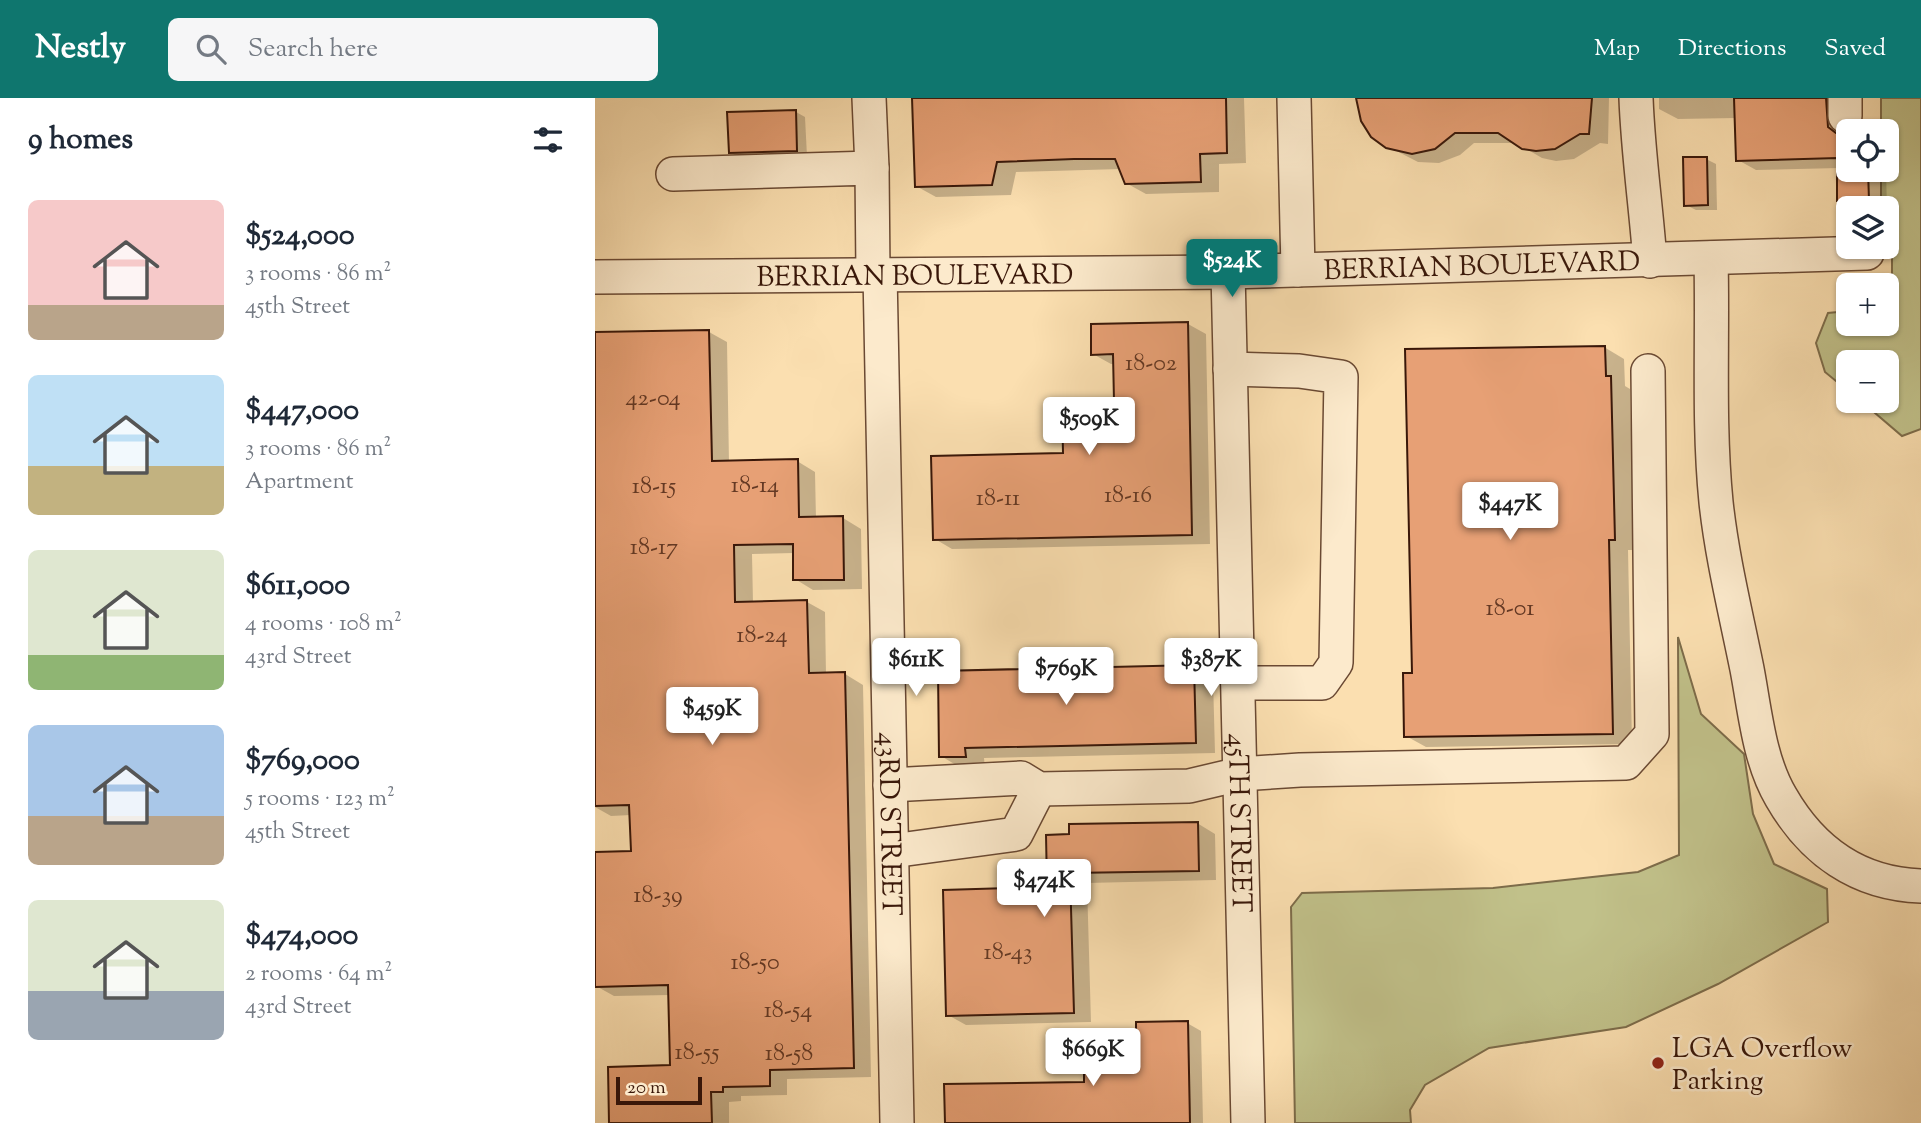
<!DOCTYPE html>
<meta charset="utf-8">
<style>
:root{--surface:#fff;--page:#f6f6f7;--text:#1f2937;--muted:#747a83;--accent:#0f766e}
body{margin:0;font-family:"Sorts Mill Goudy",serif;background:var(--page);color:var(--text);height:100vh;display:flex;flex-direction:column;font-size:26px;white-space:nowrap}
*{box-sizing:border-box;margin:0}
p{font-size:23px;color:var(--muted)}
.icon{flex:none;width:38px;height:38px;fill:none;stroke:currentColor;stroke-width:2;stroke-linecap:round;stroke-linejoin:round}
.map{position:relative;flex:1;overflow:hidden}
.details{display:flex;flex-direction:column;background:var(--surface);width:595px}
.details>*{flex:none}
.tools{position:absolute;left:1241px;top:21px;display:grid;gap:14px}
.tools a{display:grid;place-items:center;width:63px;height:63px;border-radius:10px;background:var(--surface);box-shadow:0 2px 5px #0004;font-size:35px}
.scale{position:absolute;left:21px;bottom:18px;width:86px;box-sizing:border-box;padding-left:7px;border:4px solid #391709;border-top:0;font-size:19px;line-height:24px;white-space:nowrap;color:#391709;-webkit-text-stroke:5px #fceacc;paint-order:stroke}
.price{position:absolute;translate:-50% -60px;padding:0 16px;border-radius:7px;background:#fff;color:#222;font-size:23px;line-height:46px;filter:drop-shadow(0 2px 4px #0008)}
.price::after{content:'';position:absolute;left:50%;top:42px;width:21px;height:16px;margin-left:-10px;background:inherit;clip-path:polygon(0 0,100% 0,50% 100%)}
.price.active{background:var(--accent);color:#fff}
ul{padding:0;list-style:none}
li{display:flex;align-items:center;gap:21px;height:175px;padding:0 28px}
li span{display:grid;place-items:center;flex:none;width:196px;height:140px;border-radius:10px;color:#555}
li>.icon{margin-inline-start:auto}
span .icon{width:84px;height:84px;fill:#fffc;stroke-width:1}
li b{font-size:30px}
h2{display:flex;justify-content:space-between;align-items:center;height:84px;padding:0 28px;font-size:30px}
header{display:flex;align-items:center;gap:42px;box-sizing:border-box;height:98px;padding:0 35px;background:var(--accent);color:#fff}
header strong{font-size:33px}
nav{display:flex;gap:38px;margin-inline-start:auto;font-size:24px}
.search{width:490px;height:63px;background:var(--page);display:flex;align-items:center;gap:18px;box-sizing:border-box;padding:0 24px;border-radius:10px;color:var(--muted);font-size:26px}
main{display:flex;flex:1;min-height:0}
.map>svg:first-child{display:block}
.green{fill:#c1c18a;stroke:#7d6c4a;stroke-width:2}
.shadow{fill:#0003}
.building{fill:#e7a075;stroke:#391709;stroke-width:2}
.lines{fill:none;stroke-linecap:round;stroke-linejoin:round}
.minor-casing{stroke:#6a4933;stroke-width:36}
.minor{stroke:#fceacc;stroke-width:33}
.poi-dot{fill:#8f2418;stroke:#fceacc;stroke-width:2.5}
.labels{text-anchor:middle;stroke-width:5;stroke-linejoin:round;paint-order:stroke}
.number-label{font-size:24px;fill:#643924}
.street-label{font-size:28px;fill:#391709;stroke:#fceacc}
.poi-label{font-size:28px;fill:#391709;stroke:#fceacc;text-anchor:start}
</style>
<header>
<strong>Nestly</strong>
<div class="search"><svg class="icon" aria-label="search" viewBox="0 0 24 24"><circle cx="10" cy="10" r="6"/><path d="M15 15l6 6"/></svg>Search here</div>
<nav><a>Map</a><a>Directions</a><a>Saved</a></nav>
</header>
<main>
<section class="details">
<h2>9 homes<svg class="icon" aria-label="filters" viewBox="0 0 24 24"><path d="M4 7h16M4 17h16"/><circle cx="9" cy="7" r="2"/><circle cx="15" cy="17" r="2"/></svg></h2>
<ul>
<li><span style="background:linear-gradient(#f6c9c9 75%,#b9a48a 0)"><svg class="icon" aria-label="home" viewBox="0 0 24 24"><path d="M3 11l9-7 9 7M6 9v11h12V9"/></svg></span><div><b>$524,000</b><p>3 rooms · 86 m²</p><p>45th Street</p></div></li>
<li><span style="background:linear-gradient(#bfe0f5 65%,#c2b280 0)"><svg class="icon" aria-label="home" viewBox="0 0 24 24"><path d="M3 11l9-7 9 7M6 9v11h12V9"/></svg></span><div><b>$447,000</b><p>3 rooms · 86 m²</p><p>Apartment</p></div></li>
<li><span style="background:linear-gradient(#dfe7d0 75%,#8fb573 0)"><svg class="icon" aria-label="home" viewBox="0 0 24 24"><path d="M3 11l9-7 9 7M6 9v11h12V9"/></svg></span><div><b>$611,000</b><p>4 rooms · 108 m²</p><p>43rd Street</p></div></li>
<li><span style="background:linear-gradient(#a9c7e8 65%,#b9a48a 0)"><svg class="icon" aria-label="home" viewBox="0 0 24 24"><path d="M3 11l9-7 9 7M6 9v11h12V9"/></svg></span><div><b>$769,000</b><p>5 rooms · 123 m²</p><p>45th Street</p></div></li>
<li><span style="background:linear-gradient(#dfe7d0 65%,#9aa5b1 0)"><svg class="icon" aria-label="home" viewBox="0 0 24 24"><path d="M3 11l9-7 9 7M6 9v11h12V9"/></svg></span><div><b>$474,000</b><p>2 rooms · 64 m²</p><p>43rd Street</p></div></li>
</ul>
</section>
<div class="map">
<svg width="1326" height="1025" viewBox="0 0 1326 1025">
<rect width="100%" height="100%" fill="#fbdfb0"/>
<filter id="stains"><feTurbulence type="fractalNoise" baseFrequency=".00286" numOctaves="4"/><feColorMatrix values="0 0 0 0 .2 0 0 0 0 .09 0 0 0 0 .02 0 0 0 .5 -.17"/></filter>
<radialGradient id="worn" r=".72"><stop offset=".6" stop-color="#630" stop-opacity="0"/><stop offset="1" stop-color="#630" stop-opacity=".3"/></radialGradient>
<g class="green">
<polygon points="1286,0 1326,0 1326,331 1307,338 1266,303 1292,303 1292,264 1253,264 1253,293 1230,274 1221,245 1233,215 1253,213 1253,226 1292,226 1292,211 1297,210 1297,103 1286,101 1286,72 1292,72 1292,33 1286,33"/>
<polygon points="1083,539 1106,616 1149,656 1158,716 1179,766 1232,791 1233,824 1123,886 1031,929 894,950 830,987 815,1012 816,1025 700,1025 696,809 707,795 898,790 1043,774 1084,757"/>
</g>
<g class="shadow">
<polygon points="319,0 649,0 651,65 624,66 624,94 551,96 531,85 526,71 421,74 416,97 341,99 321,88"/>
<polygon points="764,0 1014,0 1013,46 1005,45 979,61 961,63 947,60 921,45 879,45 865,57 844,65 823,64 786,45"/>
<polygon points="1064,0 1249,0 1249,30 1250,39 1253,38 1253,72 1291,72 1292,112 1259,110 1243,102 1244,70 1161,72 1143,62 1141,20 1083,21 1064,11"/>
<polygon points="201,14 210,19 212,58 145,60 135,54"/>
<polygon points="1111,61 1121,66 1122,112 1101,112 1091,107"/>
<polygon points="593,226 611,236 615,446 357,451 340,441 470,357 521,305 520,266 516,266 498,256"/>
<polygon points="114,234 132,244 134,365 202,363 220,374 221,421 248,420 266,431 267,491 218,492 200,481 199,455 157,456 158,505 212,504 230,514 231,577 250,576 268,587 276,979 192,981 192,997 146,998 146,1003 134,1004 134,1025 16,1025 76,969 75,897 19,898 1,888 0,756 37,755 36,717 16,718 0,709 0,236"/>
<polygon points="1009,249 1029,261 1030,288 1035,291 1039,452 1033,452 1037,646 831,649 811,638 818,577"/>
<polygon points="599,569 618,580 620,655 389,660 390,669 366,670 346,658"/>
<polygon points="602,725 620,736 621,782 492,785 496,924 371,927 353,917 453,790 453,739"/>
<polygon points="592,925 606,933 608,1025 352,1025 491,986 543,957"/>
</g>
<g class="building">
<polygon points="317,0 631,0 632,55 605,56 606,84 530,86 520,61 479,61 402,64 397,87 320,89"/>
<polygon points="761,0 997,0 994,36 985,36 960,51 941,53 927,51 903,35 860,35 840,51 817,56 791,50 776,39 766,23"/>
<polygon points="1139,0 1231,0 1233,29 1241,35 1253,37 1253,72 1273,72 1274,102 1242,103 1242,60 1141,63"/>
<polygon points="201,12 202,53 134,55 132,14"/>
<polygon points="1088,59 1112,59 1113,107 1089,108"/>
<polygon points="593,224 597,437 338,442 336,358 468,355 467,304 519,303 518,256 496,257 496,226"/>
<polygon points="114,232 117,363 203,361 204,419 248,418 249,482 198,482 198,446 139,447 140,504 212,502 214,575 250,574 259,970 175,972 175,988 128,989 128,994 116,994 117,1025 14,1025 13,969 75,967 73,887 0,889 0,754 36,753 34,707 0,708 0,234"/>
<polygon points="1010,248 1011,278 1016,278 1020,442 1014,442 1018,636 809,639 808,575 817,575 810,251"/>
<polygon points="599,567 601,645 370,650 371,659 344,659 343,573"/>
<polygon points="603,724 604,773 475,775 479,915 351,918 348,792 452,789 451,737 474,736 474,726"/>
<polygon points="593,923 595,1025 350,1025 349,986 489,984 489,956 541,955 541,924"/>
</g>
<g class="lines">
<g class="minor-casing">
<g id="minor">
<polyline points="274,0 277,70"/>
<polyline points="699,0 703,172"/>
<path d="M1041 0C1043 55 1051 108 1055 163"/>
<polyline points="1250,0 1250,18"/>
<polyline points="78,76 277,70 278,175"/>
<path d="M1116 160C1118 241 1113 323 1121 404 1127 460 1141 516 1152 571 1160 613 1164 662 1186 699 1217 753 1263 786 1326 788"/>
<path id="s1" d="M633 174 653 1025"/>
<path id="s2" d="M285 175 302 1025"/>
<path id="s3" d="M0 179 633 174 1272 155"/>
<polyline points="635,271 704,273 746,279 741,565 727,585 643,585"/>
<polyline points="295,687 426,680 444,691 594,688 645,676 705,672 1031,665 1057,636 1053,273"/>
<polyline points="297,753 421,736 444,691"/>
</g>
</g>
<use href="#minor" class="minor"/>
</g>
<circle class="poi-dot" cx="1063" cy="965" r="7"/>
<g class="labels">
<g class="number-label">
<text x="556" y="272">18-02</text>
<text x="58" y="307">42-04</text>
<text x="160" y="394">18-14</text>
<text x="59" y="395">18-15</text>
<text x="533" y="404">18-16</text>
<text x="403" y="407">18-11</text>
<text x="59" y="456">18-17</text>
<text x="915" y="517">18-01</text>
<text x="167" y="544">18-24</text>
<text x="63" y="804">18-39</text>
<text x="413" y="861">18-43</text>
<text x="160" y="871">18-50</text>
<text x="193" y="919">18-54</text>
<text x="102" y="961">18-55</text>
<text x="194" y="962">18-58</text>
</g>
<g class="street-label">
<text dy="10" stroke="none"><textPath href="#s3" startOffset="887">BERRIAN BOULEVARD</textPath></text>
<text dy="10" stroke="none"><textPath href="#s3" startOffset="320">BERRIAN BOULEVARD</textPath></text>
<text dy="10" stroke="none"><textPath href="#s1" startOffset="551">45TH STREET</textPath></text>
<text dy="10" stroke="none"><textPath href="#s2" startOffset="551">43RD STREET</textPath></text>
</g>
<g class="poi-label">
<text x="1077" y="959">LGA Overflow<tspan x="1077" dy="32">Parking</tspan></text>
</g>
</g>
<rect width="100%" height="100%" filter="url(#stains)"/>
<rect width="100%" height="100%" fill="url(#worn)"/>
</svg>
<div class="tools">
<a><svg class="icon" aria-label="locate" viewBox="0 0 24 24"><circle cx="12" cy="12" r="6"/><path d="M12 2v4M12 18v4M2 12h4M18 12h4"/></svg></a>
<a><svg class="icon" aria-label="layers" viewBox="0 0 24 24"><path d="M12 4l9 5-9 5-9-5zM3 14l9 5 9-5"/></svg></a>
<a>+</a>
<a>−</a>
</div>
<div class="scale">20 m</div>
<b class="price active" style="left:637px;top:201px">$524K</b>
<b class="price" style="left:494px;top:359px">$509K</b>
<b class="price" style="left:915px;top:444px">$447K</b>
<b class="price" style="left:321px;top:600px">$611K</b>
<b class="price" style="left:616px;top:600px">$387K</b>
<b class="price" style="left:471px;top:609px">$769K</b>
<b class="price" style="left:117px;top:649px">$459K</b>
<b class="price" style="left:449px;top:821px">$474K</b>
<b class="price" style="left:498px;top:990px">$669K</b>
</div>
</main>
